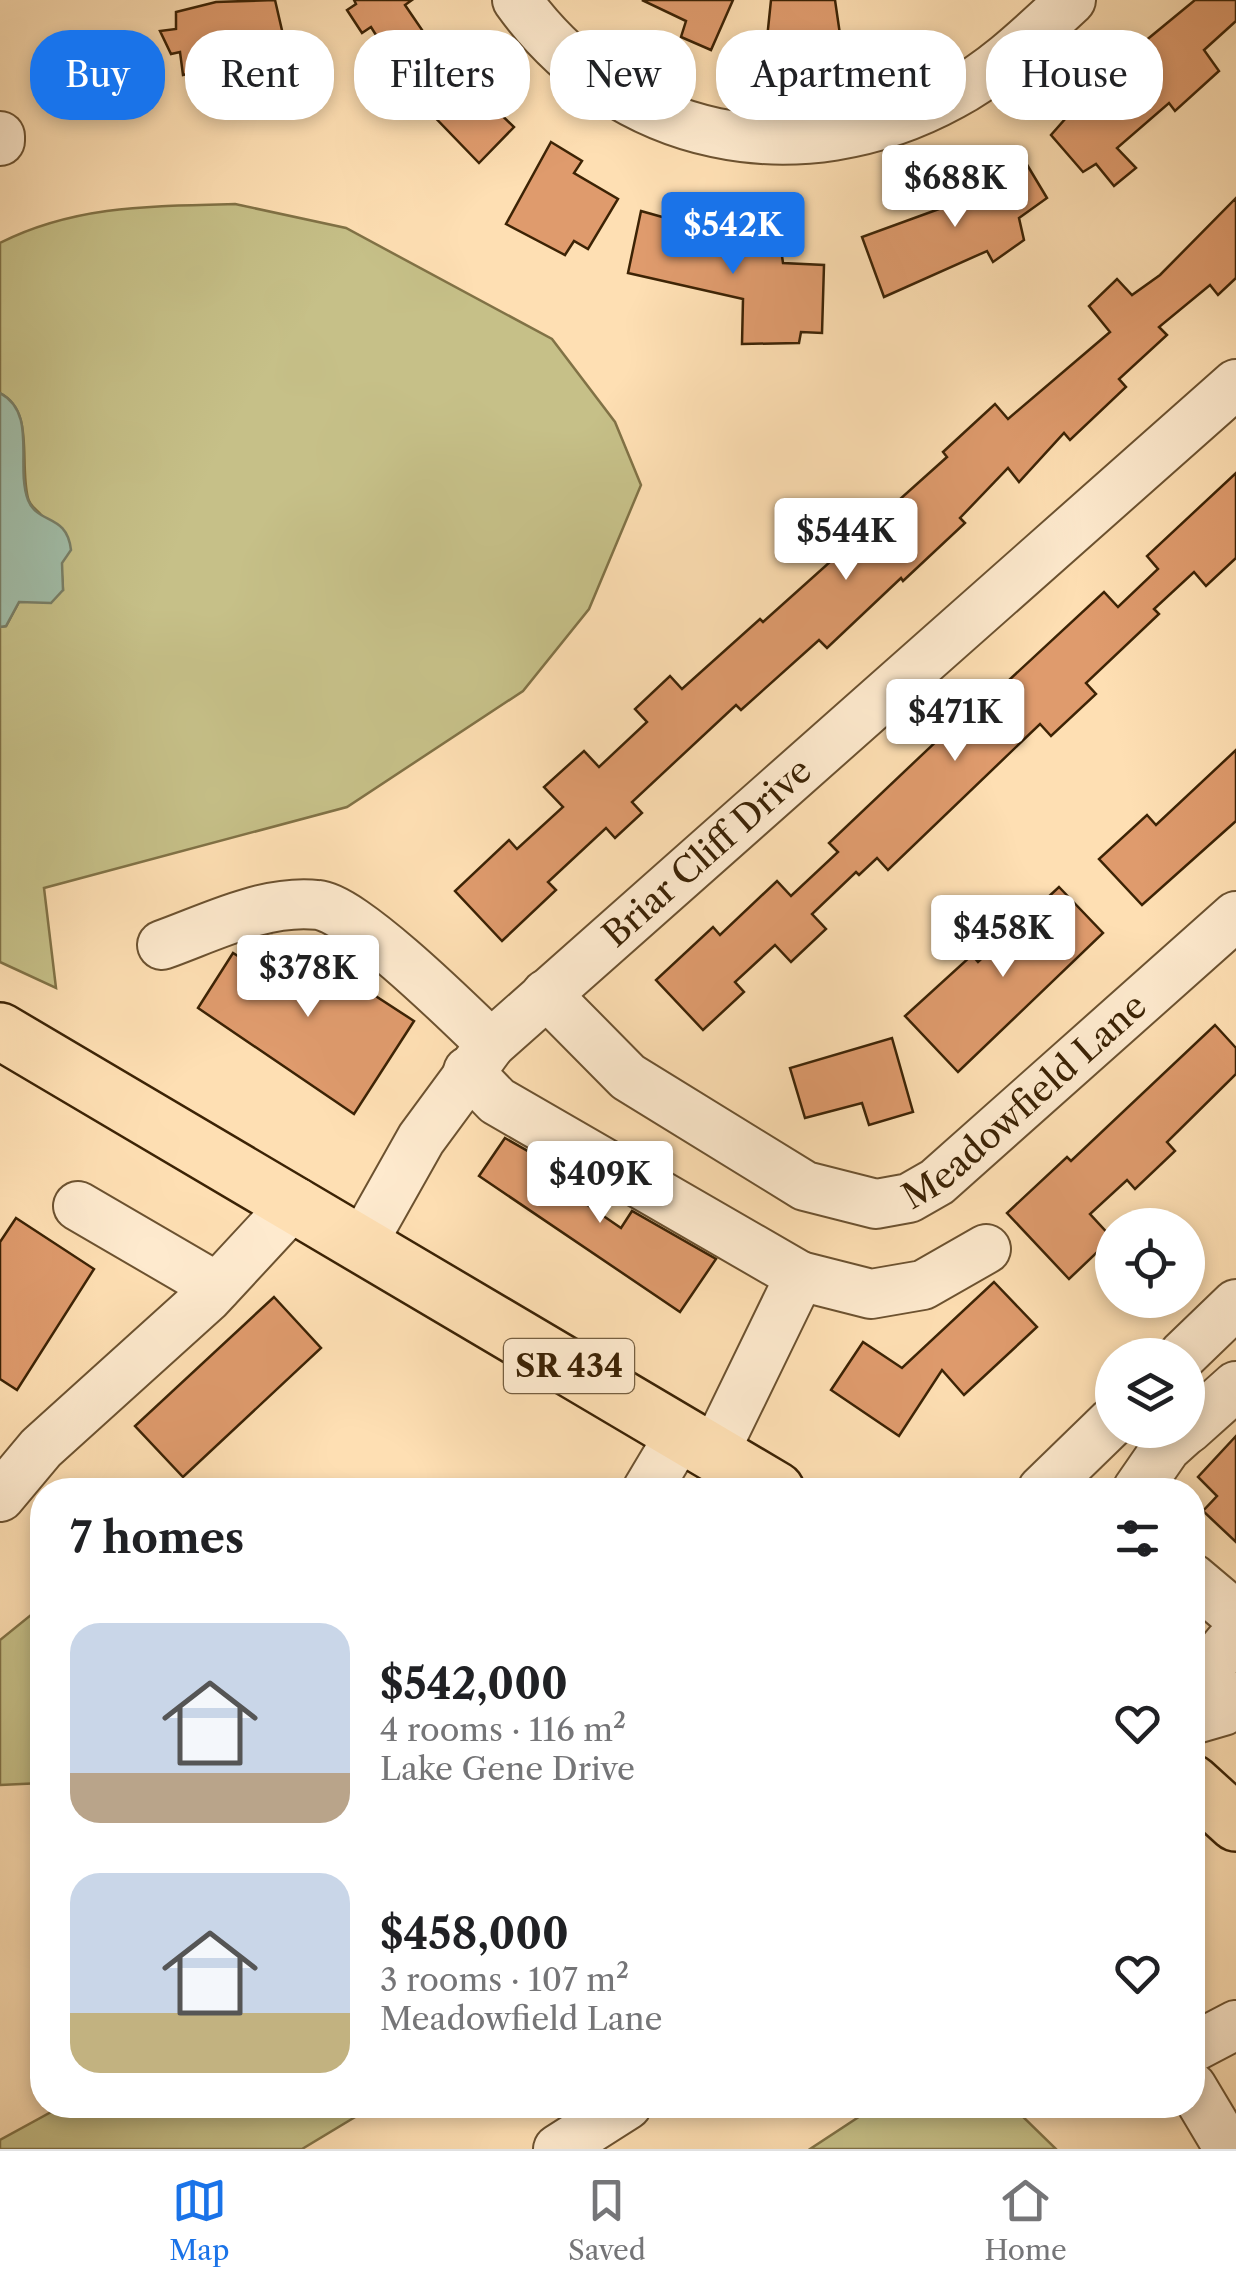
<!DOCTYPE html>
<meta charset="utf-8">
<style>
:root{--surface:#fff;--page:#f6f6f6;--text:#202124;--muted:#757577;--line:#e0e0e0;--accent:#1a73e8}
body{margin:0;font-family:"Libre Caslon Text",serif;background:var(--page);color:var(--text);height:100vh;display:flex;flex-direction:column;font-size:38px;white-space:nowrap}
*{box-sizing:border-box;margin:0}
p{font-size:32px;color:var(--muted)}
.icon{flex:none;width:55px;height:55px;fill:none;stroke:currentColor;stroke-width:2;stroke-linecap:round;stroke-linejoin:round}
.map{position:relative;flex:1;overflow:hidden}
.sheet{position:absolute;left:30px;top:1478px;width:1175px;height:640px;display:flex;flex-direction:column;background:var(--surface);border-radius:40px;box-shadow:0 5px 15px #0003}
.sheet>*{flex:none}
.hud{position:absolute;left:30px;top:30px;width:1178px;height:90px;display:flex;gap:20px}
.controls{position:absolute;left:1095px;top:1208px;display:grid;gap:20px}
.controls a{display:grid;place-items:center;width:110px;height:110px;border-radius:50%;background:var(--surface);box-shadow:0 5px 15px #0003;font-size:50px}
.price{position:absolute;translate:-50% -85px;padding:0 22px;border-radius:10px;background:#fff;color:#222;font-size:32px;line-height:65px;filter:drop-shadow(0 2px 5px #0008)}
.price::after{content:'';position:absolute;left:50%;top:60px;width:30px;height:22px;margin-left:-15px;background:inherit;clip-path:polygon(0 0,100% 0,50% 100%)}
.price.selected{background:var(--accent);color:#fff}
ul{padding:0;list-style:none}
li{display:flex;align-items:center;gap:30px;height:250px;padding:0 40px}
li span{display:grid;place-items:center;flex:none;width:280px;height:200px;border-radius:30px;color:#555}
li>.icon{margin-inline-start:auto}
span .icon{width:120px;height:120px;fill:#fffc;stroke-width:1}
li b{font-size:42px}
h2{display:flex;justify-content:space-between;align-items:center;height:120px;padding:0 40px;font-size:42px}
.chip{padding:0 35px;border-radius:40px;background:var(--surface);box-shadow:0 5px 15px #0003;font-size:35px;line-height:90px}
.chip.selected{background:var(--accent);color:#fff}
.dock{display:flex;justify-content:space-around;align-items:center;height:140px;border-top:2px solid var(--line);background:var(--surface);font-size:28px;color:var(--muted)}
.dock a{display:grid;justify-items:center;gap:5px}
.dock .selected{color:var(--accent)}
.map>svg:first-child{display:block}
.green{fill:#c6c088;stroke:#817246;stroke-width:2.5}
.water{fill:#a1bda8;stroke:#797f67;stroke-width:2.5}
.building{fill:#df9b6d;stroke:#3c2305;stroke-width:2.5}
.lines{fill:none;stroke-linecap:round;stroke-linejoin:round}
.minor-casing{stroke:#6c5230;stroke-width:52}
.major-casing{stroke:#3c2305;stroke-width:60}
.minor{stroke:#feeace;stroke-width:48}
.major{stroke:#fedfb3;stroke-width:55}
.labels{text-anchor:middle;stroke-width:8;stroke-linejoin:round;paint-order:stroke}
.shield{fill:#feeace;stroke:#765f41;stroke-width:2.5}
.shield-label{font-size:32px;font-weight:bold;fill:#3c2305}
.street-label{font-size:35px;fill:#3c2305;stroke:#feeace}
</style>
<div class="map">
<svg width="1236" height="2149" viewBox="0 0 1236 2149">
<rect width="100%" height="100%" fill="#fedfb3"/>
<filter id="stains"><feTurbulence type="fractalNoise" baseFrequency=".002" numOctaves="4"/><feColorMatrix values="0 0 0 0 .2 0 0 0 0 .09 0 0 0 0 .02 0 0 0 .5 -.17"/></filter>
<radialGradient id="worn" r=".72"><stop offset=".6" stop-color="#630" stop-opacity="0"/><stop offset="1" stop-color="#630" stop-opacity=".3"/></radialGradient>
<g class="green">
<path d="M235 204 346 228 552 339 615 422 641 485 589 609 523 691 347 807 44 888 56 988 0 962V627L6 626 19 602 63 590C62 565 56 537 42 516 37 509 30 507 28 498 19 463 35 411 0 393V243C75 205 153 206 235 204Z"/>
<polygon points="42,1606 42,1783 0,1785 0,1640"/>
<polygon points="64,2105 375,2105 302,2149 0,2149 0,2140"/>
<polygon points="877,2105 1011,2105 1056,2149 810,2149"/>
</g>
<path class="water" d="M0 393C38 413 15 465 28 500 38 525 67 513 71 550L62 563 63 590 51 603 19 602 6 626 0 627Z"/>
<g class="building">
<polygon points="275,0 287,52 183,75 180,52 171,54 160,31 176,29 176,12 216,2"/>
<polygon points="354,0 412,0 405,5 433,46 396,67 371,27 362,33 347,10 356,4"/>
<polygon points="642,0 733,0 711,50 681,37 686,21"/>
<polygon points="771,0 835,0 843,55 765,58"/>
<polygon points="1195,0 1236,0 1236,21 1204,50 1219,71 1175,111 1169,103 1117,148 1136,168 1114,186 1096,164 1083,172 1051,135 1104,75"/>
<polygon points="456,71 514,127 479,163 423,105"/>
<polygon points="551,142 582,161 574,173 618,199 588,249 574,241 565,255 506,224"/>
<polygon points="1026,163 1047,198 1019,218 1024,240 993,262 987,251 884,297 862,237 961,201 953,185 980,170 988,185"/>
<polygon points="1236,198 1236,278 1218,295 1210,285 1159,327 1167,335 1119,379 1126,387 1070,440 1064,433 1019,482 1008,468 960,518 965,523 903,581 901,578 827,648 819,640 741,710 736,705 632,802 642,813 615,838 606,828 548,882 556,890 502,941 455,891 509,840 517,849 563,807 544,787 584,751 599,767 647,722 635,709 670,676 682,689 760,619 763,622 947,457 943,452 995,404 1008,419 1110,332 1089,306 1117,279 1132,295 1160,275"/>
<polygon points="641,211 698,227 698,220 727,227 723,245 781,249 783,263 824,265 822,333 801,332 799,343 742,344 743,299 628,273"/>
<polygon points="1236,473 1236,558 1206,586 1194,572 1154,609 1159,614 1086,683 1096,694 1051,736 1040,724 888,870 877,858 859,875 856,872 812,914 826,929 791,962 775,945 735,982 744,992 703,1030 656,980 713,927 720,935 777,881 791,896 838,852 829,843 963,716 966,720 1104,592 1118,607 1158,569 1147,556"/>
<polygon points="1236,750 1236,821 1142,905 1099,859 1147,815 1156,825"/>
<polygon points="1059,887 1103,933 958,1072 905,1016 972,955 978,962"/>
<polygon points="272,936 350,988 354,982 414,1021 354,1114 198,1008 233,953 246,961 261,938"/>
<polygon points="1215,1025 1236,1048 1236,1074 1167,1142 1175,1151 1135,1189 1127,1180 1090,1214 1112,1238 1069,1279 1007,1213 1067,1157 1071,1161"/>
<polygon points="892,1038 913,1112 869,1125 862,1103 805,1118 790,1068"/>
<polygon points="505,1138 589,1186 580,1200 621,1228 632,1211 716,1259 680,1312 479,1176"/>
<polygon points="16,1218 94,1269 17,1390 0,1379 0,1242"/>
<polygon points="994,1282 1037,1327 964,1395 942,1370 899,1436 831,1390 863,1342 902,1368"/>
<polygon points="274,1297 321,1348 183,1477 135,1426"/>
<polygon points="1236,1436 1236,1542 1203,1511 1217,1496 1198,1477"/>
</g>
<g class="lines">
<g class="minor-casing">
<g id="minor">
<path d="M517 0C620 143 799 179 952 95 997 71 1034 34 1071 0"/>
<polyline points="0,136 0,141"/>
<path d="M162 945C210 928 265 899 318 905 353 908 461 1015 491 1044"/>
<path id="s1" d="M546 994 628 1077 805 1186 876 1204 909 1198 937 1182 1236 916"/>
<polyline points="468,1071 497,1101 800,1276 714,1453"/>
<polyline points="78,1206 217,1287"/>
<path id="s2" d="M363 1242 421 1139 491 1044 1236 384"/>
<polyline points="800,1276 871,1294 923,1285 986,1249"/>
<polyline points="1183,1355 1236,1304"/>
<polyline points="1188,1429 1236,1386"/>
<polyline points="647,1490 681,1433"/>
<polyline points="1042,1490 1112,1422"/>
<polyline points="1137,1490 1166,1448 1186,1430"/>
<polyline points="0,1497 41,1448 207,1298 296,1202"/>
<polyline points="1192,1578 1236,1615"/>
<polyline points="1192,1688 1229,1643 1236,1641"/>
<polyline points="1192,1720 1223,1711 1236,1697"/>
<polyline points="1192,2048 1236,2025"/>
<polyline points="1192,2087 1229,2149"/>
<polyline points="558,2149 627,2105"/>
</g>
</g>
<g class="major-casing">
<g id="major">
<polyline points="0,1031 776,1490"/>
<polyline points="1192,1783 1236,1823"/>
</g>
</g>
<use href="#minor" class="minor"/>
<use href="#major" class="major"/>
</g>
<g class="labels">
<rect class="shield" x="504" y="1339" width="130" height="54" rx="8"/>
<g class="shield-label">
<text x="569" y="1377">SR 434</text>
</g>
<g class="street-label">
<text dy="12" stroke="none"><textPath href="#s2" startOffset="525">Briar Cliff Drive</textPath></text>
<text dy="12" stroke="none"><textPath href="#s1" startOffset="582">Meadowfield Lane</textPath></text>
</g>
</g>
<rect width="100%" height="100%" filter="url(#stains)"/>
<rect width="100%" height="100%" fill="url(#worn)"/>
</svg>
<div class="controls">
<a><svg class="icon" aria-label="locate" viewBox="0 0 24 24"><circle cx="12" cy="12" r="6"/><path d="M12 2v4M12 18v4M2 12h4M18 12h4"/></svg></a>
<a><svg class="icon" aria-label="layers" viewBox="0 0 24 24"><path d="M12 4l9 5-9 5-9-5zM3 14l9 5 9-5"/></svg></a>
</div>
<b class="price" style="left:955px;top:230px">$688K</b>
<b class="price selected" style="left:733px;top:277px">$542K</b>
<b class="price" style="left:846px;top:583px">$544K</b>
<b class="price" style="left:955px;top:764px">$471K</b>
<b class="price" style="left:1003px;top:980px">$458K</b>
<b class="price" style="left:308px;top:1020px">$378K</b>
<b class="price" style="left:600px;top:1226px">$409K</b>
<div class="hud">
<a class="chip selected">Buy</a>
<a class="chip">Rent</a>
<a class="chip">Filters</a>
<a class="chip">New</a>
<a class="chip">Apartment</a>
<a class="chip">House</a>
</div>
<section class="sheet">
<h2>7 homes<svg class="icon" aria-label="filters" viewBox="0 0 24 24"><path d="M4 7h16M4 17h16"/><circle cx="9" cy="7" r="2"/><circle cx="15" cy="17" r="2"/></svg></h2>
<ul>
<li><span style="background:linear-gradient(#c9d6e8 75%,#b9a48a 0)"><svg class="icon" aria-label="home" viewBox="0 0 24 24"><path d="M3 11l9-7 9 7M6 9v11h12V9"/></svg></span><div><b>$542,000</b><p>4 rooms · 116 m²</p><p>Lake Gene Drive</p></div><svg class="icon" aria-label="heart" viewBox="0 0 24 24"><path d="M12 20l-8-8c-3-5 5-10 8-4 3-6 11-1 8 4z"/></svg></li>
<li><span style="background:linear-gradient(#c9d6e8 70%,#c2b280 0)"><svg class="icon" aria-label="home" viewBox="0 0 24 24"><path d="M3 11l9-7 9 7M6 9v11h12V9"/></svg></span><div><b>$458,000</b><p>3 rooms · 107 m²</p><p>Meadowfield Lane</p></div><svg class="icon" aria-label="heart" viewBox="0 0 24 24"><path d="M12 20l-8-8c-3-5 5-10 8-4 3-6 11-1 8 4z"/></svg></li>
</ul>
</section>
</div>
<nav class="dock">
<a class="selected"><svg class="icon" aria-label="map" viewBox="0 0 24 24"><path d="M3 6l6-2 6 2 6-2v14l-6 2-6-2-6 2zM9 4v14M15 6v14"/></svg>Map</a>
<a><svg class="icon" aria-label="saved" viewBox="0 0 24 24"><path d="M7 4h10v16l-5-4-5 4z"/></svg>Saved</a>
<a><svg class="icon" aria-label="home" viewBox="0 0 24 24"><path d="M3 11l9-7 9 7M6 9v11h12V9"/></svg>Home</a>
</nav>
